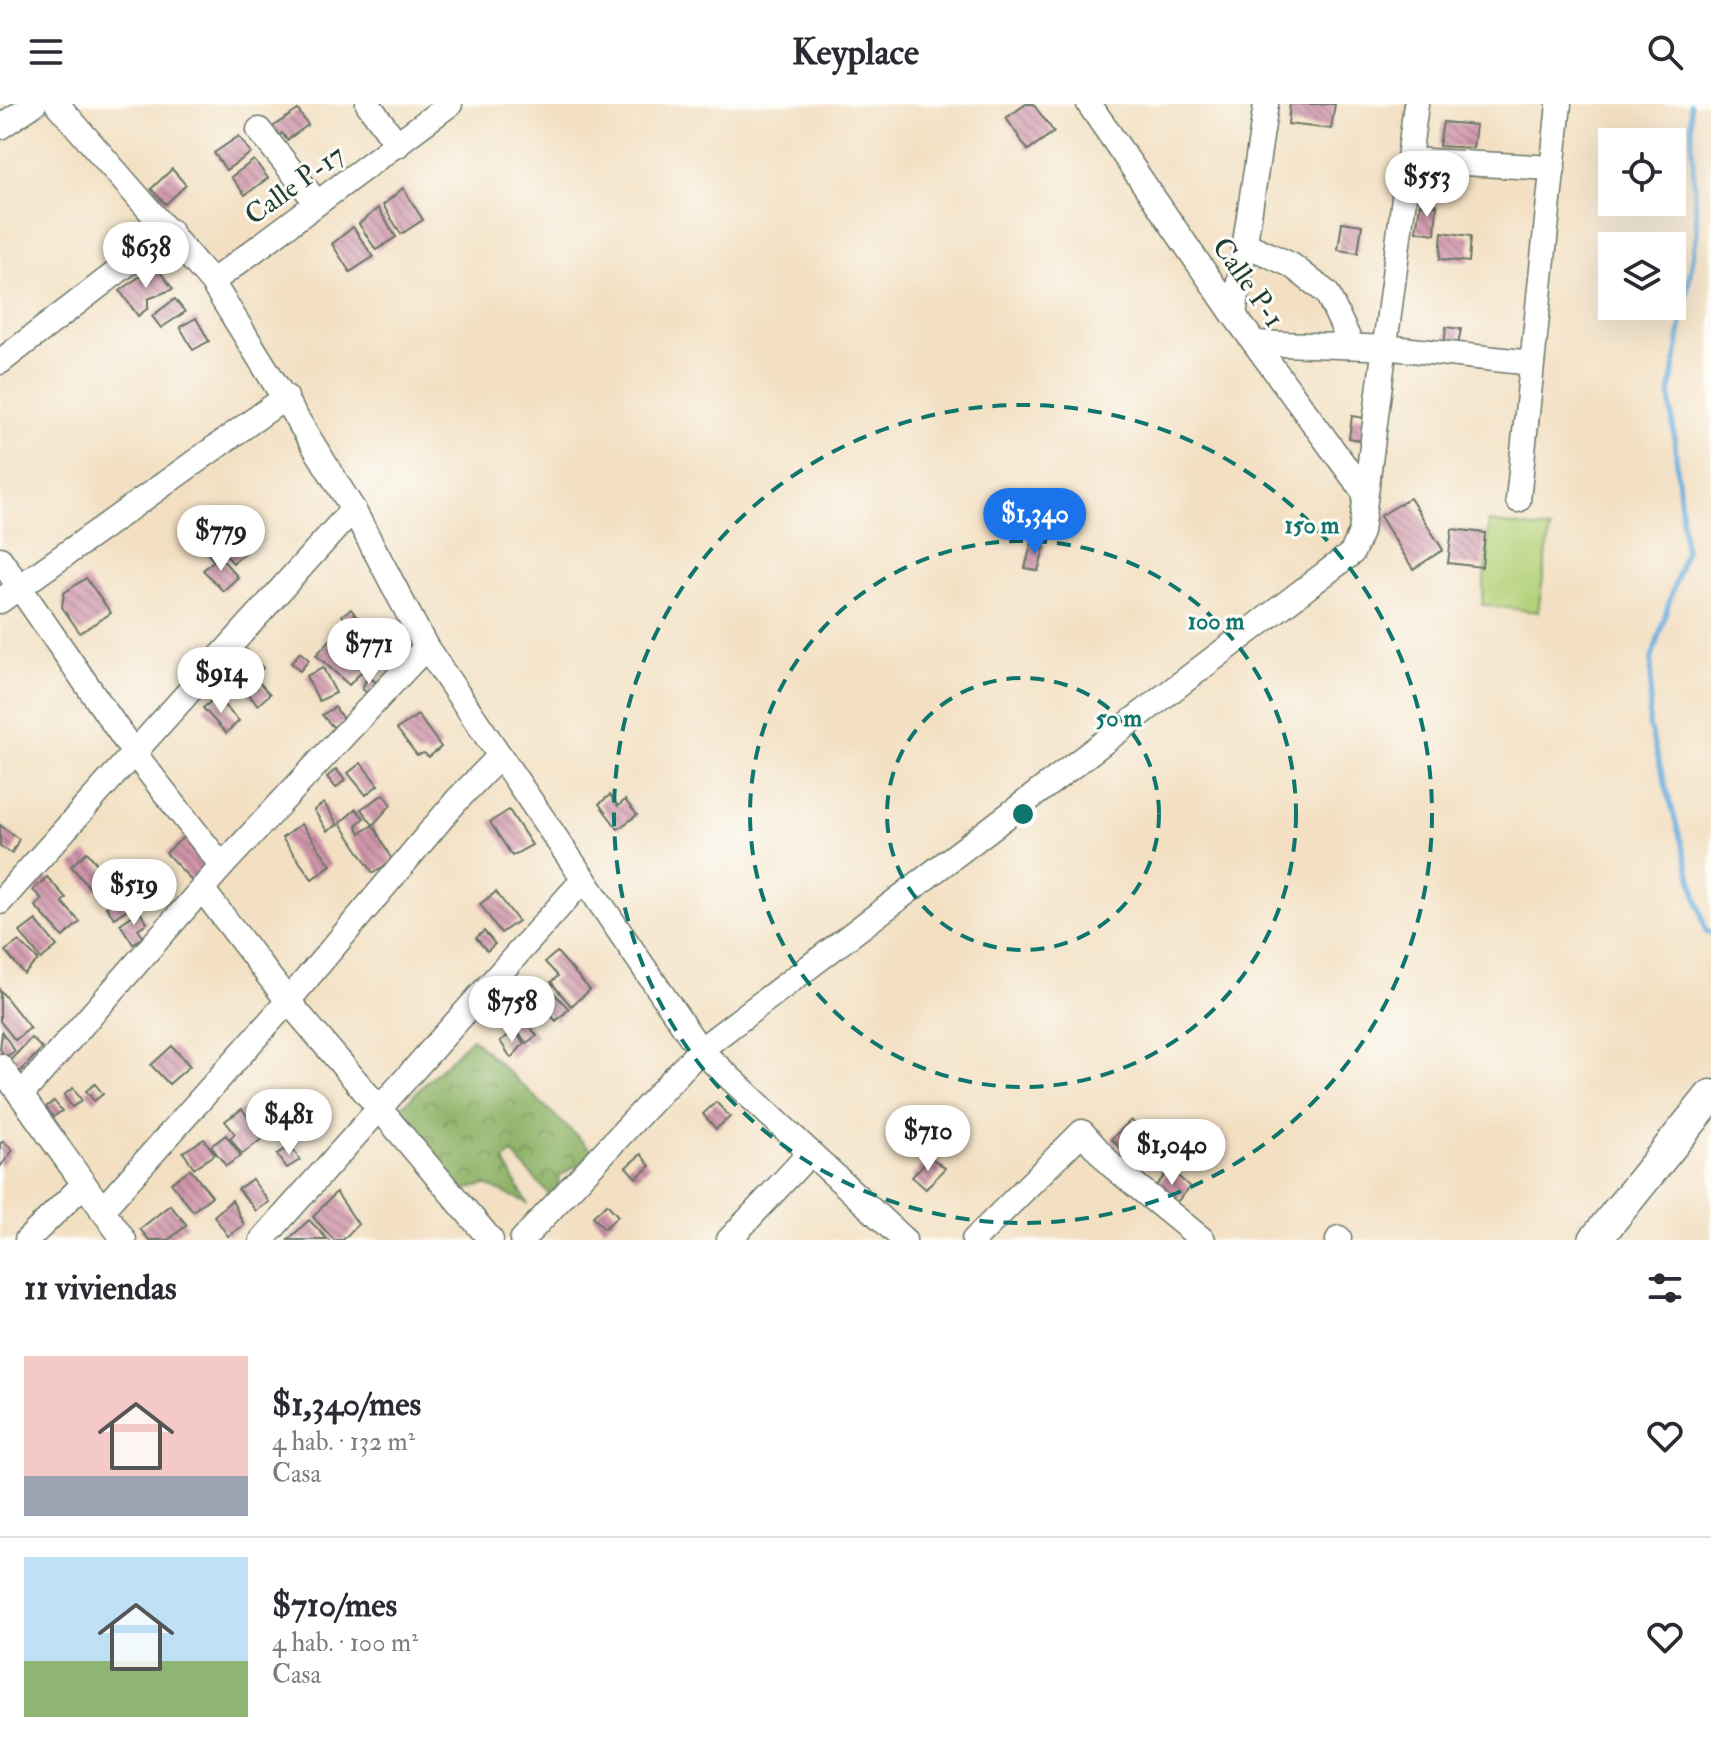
<!DOCTYPE html>
<html lang="es">
<meta charset="utf-8">
<style>
:root{--surface:#fff;--page:#f7f7f7;--text:#2b2b33;--muted:#7c7c81;--line:#e1e1e2;--accent:#1a73e8}
body{margin:0;font-family:"IM FELL Double Pica",serif;background:var(--page);color:var(--text);height:100vh;display:flex;flex-direction:column;font-size:30px;white-space:nowrap}
*{box-sizing:border-box;margin:0}
p{font-size:26px;color:var(--muted)}
.icon{flex:none;width:44px;height:44px;fill:none;stroke:currentColor;stroke-width:2;stroke-linecap:round;stroke-linejoin:round}
.map{position:relative;height:1136px;overflow:hidden}
.side{display:flex;flex-direction:column;background:var(--surface);flex:1}
.side>*{flex:none}
.controls{position:absolute;left:1598px;top:24px;display:grid;gap:16px}
.controls a{display:grid;place-items:center;width:88px;height:88px;border-radius:0px;background:var(--surface);box-shadow:0 8px 32px #0002;font-size:40px}
.price{position:absolute;translate:-50% -68px;padding:0 18px;border-radius:28px;background:#fff;color:#222;font-size:26px;line-height:52px;filter:drop-shadow(0 2px 4px #0008)}
.price::after{content:'';position:absolute;left:50%;top:48px;width:24px;height:18px;margin-left:-12px;background:inherit;clip-path:polygon(0 0,100% 0,50% 100%)}
.price.current{background:var(--accent);color:#fff}
ul{padding:0;list-style:none}
li{display:flex;align-items:center;gap:24px;height:200px;padding:0 24px}
li+li{border-top:2px solid var(--line)}
li span{display:grid;place-items:center;flex:none;width:224px;height:160px;border-radius:0px;color:#555}
li>.icon{margin-inline-start:auto}
span .icon{width:96px;height:96px;fill:#fffc;stroke-width:1}
li b{font-size:34px}
h2{display:flex;justify-content:space-between;align-items:center;height:96px;padding:0 24px;font-size:34px}
header{display:flex;justify-content:space-between;align-items:center;height:104px;padding:0 24px;background:var(--surface);font-size:36px;font-weight:800}
.map>svg:first-child{display:block}
.green{fill:#b3d178;stroke:#698756;stroke-width:2}
.forest{fill:url(#forest-crowns);stroke:#56784e;stroke-width:2}
.lines{fill:none;stroke-linecap:round;stroke-linejoin:round}
.stream{stroke:#67acdc;stroke-width:5}
.building{fill:url(#building-back-hatch)}
.minor-casing{stroke:#697666;stroke-width:27}
.major-casing{stroke:#697666;stroke-width:35}
.minor{stroke:#fff;stroke-width:24}
.major{stroke:#fff;stroke-width:32}
.ring{fill:none;stroke:#0f766e;stroke-width:4;stroke-dasharray:14 10}
.labels{text-anchor:middle;stroke-width:6;stroke-linejoin:round;paint-order:stroke}
.street-label{font-size:28px;fill:#1f3d34;stroke:#fdfcf7}
.centre{fill:#0f766e;stroke:#fdfcf7;stroke-width:4}
.ring-label{font-size:24px;text-anchor:middle;font-weight:bold;fill:#0f766e;stroke:#fdfcf7;stroke-width:6;stroke-linejoin:round;paint-order:stroke}
</style>
<header><svg class="icon" aria-label="menu" viewBox="0 0 24 24"><path d="M4 6h16M4 12h16M4 18h16"/></svg>Keyplace<svg class="icon" aria-label="search" viewBox="0 0 24 24"><circle cx="10" cy="10" r="6"/><path d="M15 15l6 6"/></svg></header>
<div class="map">
<svg width="1711" height="1136" viewBox="0 0 1711 1136">
<defs>
<pattern id="forest-crowns" width="20" height="18" patternUnits="userSpaceOnUse" patternTransform="scale(2)"><rect width="20" height="18" fill="#8eb368"/><path d="M2 6a3 3 0 1 1 6 0M12 15a3 3 0 1 1 6 0" fill="none" stroke="#739356"/></pattern>
<pattern id="building-back-hatch" width="6" height="6" patternUnits="userSpaceOnUse" patternTransform="scale(2)"><rect width="6" height="6" fill="#cf94a9"/><path d="M-1 5l2 2M0 0l6 6M5-1l2 2" fill="none" stroke="#a77a8a"/></pattern>
</defs>
<rect width="100%" height="100%" fill="#fdfcf7"/>
<filter id="ink" filterUnits="userSpaceOnUse"><feTurbulence type="fractalNoise" baseFrequency=".0125" numOctaves="2"/><feDisplacementMap in="SourceGraphic" scale="16" xChannelSelector="R" yChannelSelector="G"/><feConvolveMatrix kernelMatrix="1 2 1 2 8 2 1 2 1" color-interpolation-filters="sRGB"/></filter>
<filter id="wash" filterUnits="userSpaceOnUse"><feTurbulence type="fractalNoise" baseFrequency=".006" numOctaves="4" result="noise"/><feDisplacementMap in="SourceGraphic" scale="32" xChannelSelector="R" yChannelSelector="G"/><feGaussianBlur stdDeviation="1.8" result="paint"/><feColorMatrix in="noise" values="0 0 0 0 0 0 0 0 0 0 0 0 0 0 0 0 0 1.4 0 .05"/><feComposite in="paint" operator="in"/></filter>
<g filter="url(#wash)">
<rect width="100%" height="100%" fill="#f3e0c3"/>
<polygon class="green" points="1489,418 1550,426 1538,508 1482,501"/>
<polygon class="forest" points="472,934 595,1049 560,1072 555,1097 512,1049 504,1057 527,1099 486,1081 467,1085 465,1098 391,1013"/>
<g class="lines">
<polyline class="stream" points="1690,0 1697,129 1670,290 1685,446 1652,554 1649,622 1706,827 1711,830"/>
</g>
<g id="blocks">
<g class="building">
<polygon points="1026,0 1033,0 1054,28 1028,46 1006,14"/>
<polygon points="1290,0 1335,0 1331,25 1288,20"/>
<polygon points="298,6 308,21 287,36 282,29 277,33 271,24"/>
<polygon points="1443,18 1476,21 1473,44 1439,42"/>
<polygon points="239,32 251,49 226,66 214,49"/>
<polygon points="254,56 268,74 245,91 231,73"/>
<polygon points="172,65 186,81 166,100 151,85"/>
<polygon points="403,84 423,116 401,130 383,101"/>
<polygon points="1420,100 1437,101 1435,130 1416,127"/>
<polygon points="378,104 396,133 376,146 359,120"/>
<polygon points="1342,118 1362,121 1358,149 1338,146"/>
<polygon points="353,123 373,153 350,168 332,140"/>
<polygon points="1442,128 1471,132 1469,158 1440,155"/>
<polygon points="155,161 173,185 148,195 148,204 138,212 120,187"/>
<polygon points="175,195 185,208 161,224 152,212"/>
<polygon points="196,214 209,237 193,246 180,223"/>
<polygon points="1446,223 1461,225 1457,246 1444,243"/>
<polygon points="1352,312 1365,314 1362,337 1349,334"/>
<polygon points="1410,394 1443,446 1413,465 1380,412"/>
<polygon points="1452,425 1485,429 1482,463 1448,459"/>
<polygon points="227,428 246,448 233,459 221,446 212,455 206,447"/>
<polygon points="1032,437 1045,441 1038,467 1025,464"/>
<polygon points="219,452 238,473 223,487 203,466"/>
<polygon points="86,474 111,509 80,529 62,503 64,489"/>
<polygon points="351,505 360,517 351,524 342,511"/>
<polygon points="334,532 367,562 349,581 316,551"/>
<polygon points="247,546 263,564 252,574 235,556"/>
<polygon points="300,548 309,556 300,567 291,559"/>
<polygon points="323,564 336,589 319,597 306,572"/>
<polygon points="368,572 377,579 370,591 362,585"/>
<polygon points="256,575 270,590 258,601 244,586"/>
<polygon points="216,593 239,617 226,629 203,604"/>
<polygon points="335,603 345,618 333,623 322,611"/>
<polygon points="418,611 441,643 429,653 424,649 417,651 397,625"/>
<polygon points="361,659 378,681 366,691 348,669"/>
<polygon points="336,665 345,676 336,684 327,673"/>
<polygon points="384,690 391,701 373,721 361,705"/>
<polygon points="610,691 618,702 625,696 637,711 618,725 599,700"/>
<polygon points="324,699 338,721 327,727 314,706"/>
<polygon points="356,705 364,714 356,721 360,729 373,721 393,758 373,769 340,719"/>
<polygon points="509,706 532,741 512,752 490,718"/>
<polygon points="301,720 331,761 312,775 282,734"/>
<polygon points="0,721 19,735 12,749 0,742"/>
<polygon points="189,728 216,757 193,778 166,749"/>
<polygon points="87,748 110,775 93,788 71,762"/>
<polygon points="47,773 66,794 62,798 80,818 63,833 35,802 42,795 33,786"/>
<polygon points="496,788 518,817 501,829 480,800"/>
<polygon points="121,793 129,804 114,814 106,803"/>
<polygon points="139,807 147,819 138,825 143,833 133,840 120,820"/>
<polygon points="36,816 57,842 41,855 20,828"/>
<polygon points="484,827 495,840 487,847 476,834"/>
<polygon points="19,837 38,856 24,870 5,847"/>
<polygon points="557,848 590,886 571,902 551,878 558,872 545,858"/>
<polygon points="0,886 30,924 15,936 0,917"/>
<polygon points="553,888 569,905 556,917 540,899"/>
<polygon points="521,911 537,932 526,939 511,918"/>
<polygon points="515,927 524,940 511,954 500,937"/>
<polygon points="2,928 15,947 5,953 0,945"/>
<polygon points="31,934 42,944 20,968 9,958"/>
<polygon points="172,942 190,962 169,980 151,961"/>
<polygon points="95,980 103,990 94,997 86,987"/>
<polygon points="73,984 82,997 72,1003 64,991"/>
<polygon points="54,997 62,1007 53,1013 46,1003"/>
<polygon points="716,998 730,1013 716,1025 703,1010"/>
<polygon points="242,1005 263,1034 242,1050 230,1034 235,1030 225,1017"/>
<polygon points="1131,1016 1146,1030 1127,1050 1111,1035"/>
<polygon points="226,1031 241,1052 226,1062 211,1042"/>
<polygon points="204,1035 215,1050 194,1064 183,1048"/>
<polygon points="3,1037 13,1046 0,1063 0,1040"/>
<polygon points="291,1042 300,1056 287,1064 277,1050"/>
<polygon points="641,1050 650,1062 636,1074 626,1063"/>
<polygon points="930,1053 945,1064 926,1085 912,1073"/>
<polygon points="190,1065 212,1092 193,1107 171,1079"/>
<polygon points="1170,1065 1190,1083 1175,1100 1155,1083"/>
<polygon points="252,1075 269,1098 256,1107 238,1085"/>
<polygon points="336,1088 358,1120 343,1136 334,1136 313,1113"/>
<polygon points="232,1096 244,1121 228,1132 214,1112"/>
<polygon points="607,1100 618,1112 604,1125 593,1112"/>
<polygon points="170,1101 187,1121 168,1136 149,1136 140,1125"/>
<polygon points="309,1116 328,1136 288,1136"/>
</g>
</g>
</g>
<g filter="url(#ink)">
<use href="#blocks" fill-opacity="0" stroke="#697666" stroke-width="2"/>
<g class="lines">
<g class="minor-casing">
<g id="minor">
<polyline points="57,0 212,178 353,405 426,543 700,946 904,1136"/>
<polyline points="368,0 398,41"/>
<polyline points="1089,0 1234,211 1364,388"/>
<polyline points="0,23 34,0"/>
<polyline points="259,26 317,99"/>
<polyline points="1409,56 1553,64"/>
<polyline points="1245,140 1291,161 1327,189 1352,242"/>
<polyline points="212,178 450,0"/>
<polyline points="1234,211 1266,0"/>
<polyline points="1255,239 1393,244 1532,259"/>
<polyline points="0,258 170,127"/>
<polyline points="1518,396 1559,0"/>
<polyline points="0,455 134,649 222,762"/>
<polyline points="0,497 286,293"/>
<polyline points="202,785 288,897 491,1136"/>
<polyline points="0,798 353,405"/>
<polyline points="0,962 124,1136"/>
<polyline points="21,991 222,762 426,543"/>
<polyline points="102,1106 288,897 457,696 500,652"/>
<polyline points="27,1136 84,1080"/>
<polyline points="262,1136 584,775"/>
<polyline points="522,1136 700,946 1352,449 1361,428 1416,0"/>
<polyline points="729,1136 810,1049"/>
<polyline points="974,1136 1082,1028 1112,1062 1203,1136"/>
<polyline points="1338,1136 1339,1134"/>
</g>
</g>
<g class="major-casing">
<polyline id="major" points="1595,1136 1711,992"/>
</g>
<use href="#minor" class="minor"/>
<use href="#major" class="major"/>
</g>
</g>
<g class="ring">
<circle cx="1023" cy="710" r="136"/>
<circle cx="1023" cy="710" r="273"/>
<circle cx="1023" cy="710" r="409"/>
</g>
<g class="labels">
<g class="street-label">
<text transform="translate(294 80) rotate(-36)" y="10">Calle P-17</text>
<text transform="translate(1249 178) rotate(55)" y="10">Calle P-1</text>
</g>
</g>
<circle cx="1023" cy="710" r="12" class="centre"/>
<g class="ring-label">
<text x="1312" y="429">150 m</text>
<text x="1216" y="525">100 m</text>
<text x="1119" y="622">50 m</text>
</g>
</svg>
<div class="controls">
<a><svg class="icon" aria-label="locate" viewBox="0 0 24 24"><circle cx="12" cy="12" r="6"/><path d="M12 2v4M12 18v4M2 12h4M18 12h4"/></svg></a>
<a><svg class="icon" aria-label="layers" viewBox="0 0 24 24"><path d="M12 4l9 5-9 5-9-5zM3 14l9 5 9-5"/></svg></a>
</div>
<b class="price" style="left:1427px;top:115px">$553</b>
<b class="price" style="left:146px;top:186px">$638</b>
<b class="price current" style="left:1035px;top:452px">$1,340</b>
<b class="price" style="left:221px;top:469px">$779</b>
<b class="price" style="left:369px;top:582px">$771</b>
<b class="price" style="left:221px;top:611px">$914</b>
<b class="price" style="left:134px;top:823px">$519</b>
<b class="price" style="left:512px;top:940px">$758</b>
<b class="price" style="left:289px;top:1053px">$481</b>
<b class="price" style="left:928px;top:1069px">$710</b>
<b class="price" style="left:1172px;top:1083px">$1,040</b>
</div>
<section class="side">
<h2>11 viviendas<svg class="icon" aria-label="filters" viewBox="0 0 24 24"><path d="M4 7h16M4 17h16"/><circle cx="9" cy="7" r="2"/><circle cx="15" cy="17" r="2"/></svg></h2>
<ul>
<li><span style="background:linear-gradient(#f6c9c9 75%,#9aa5b1 0)"><svg class="icon" aria-label="home" viewBox="0 0 24 24"><path d="M3 11l9-7 9 7M6 9v11h12V9"/></svg></span><div><b>$1,340/mes</b><p>4 hab. · 132 m²</p><p>Casa</p></div><svg class="icon" aria-label="heart" viewBox="0 0 24 24"><path d="M12 20l-8-8c-3-5 5-10 8-4 3-6 11-1 8 4z"/></svg></li>
<li><span style="background:linear-gradient(#bfe0f5 65%,#8fb573 0)"><svg class="icon" aria-label="home" viewBox="0 0 24 24"><path d="M3 11l9-7 9 7M6 9v11h12V9"/></svg></span><div><b>$710/mes</b><p>4 hab. · 100 m²</p><p>Casa</p></div><svg class="icon" aria-label="heart" viewBox="0 0 24 24"><path d="M12 20l-8-8c-3-5 5-10 8-4 3-6 11-1 8 4z"/></svg></li>
</ul>
</section>
